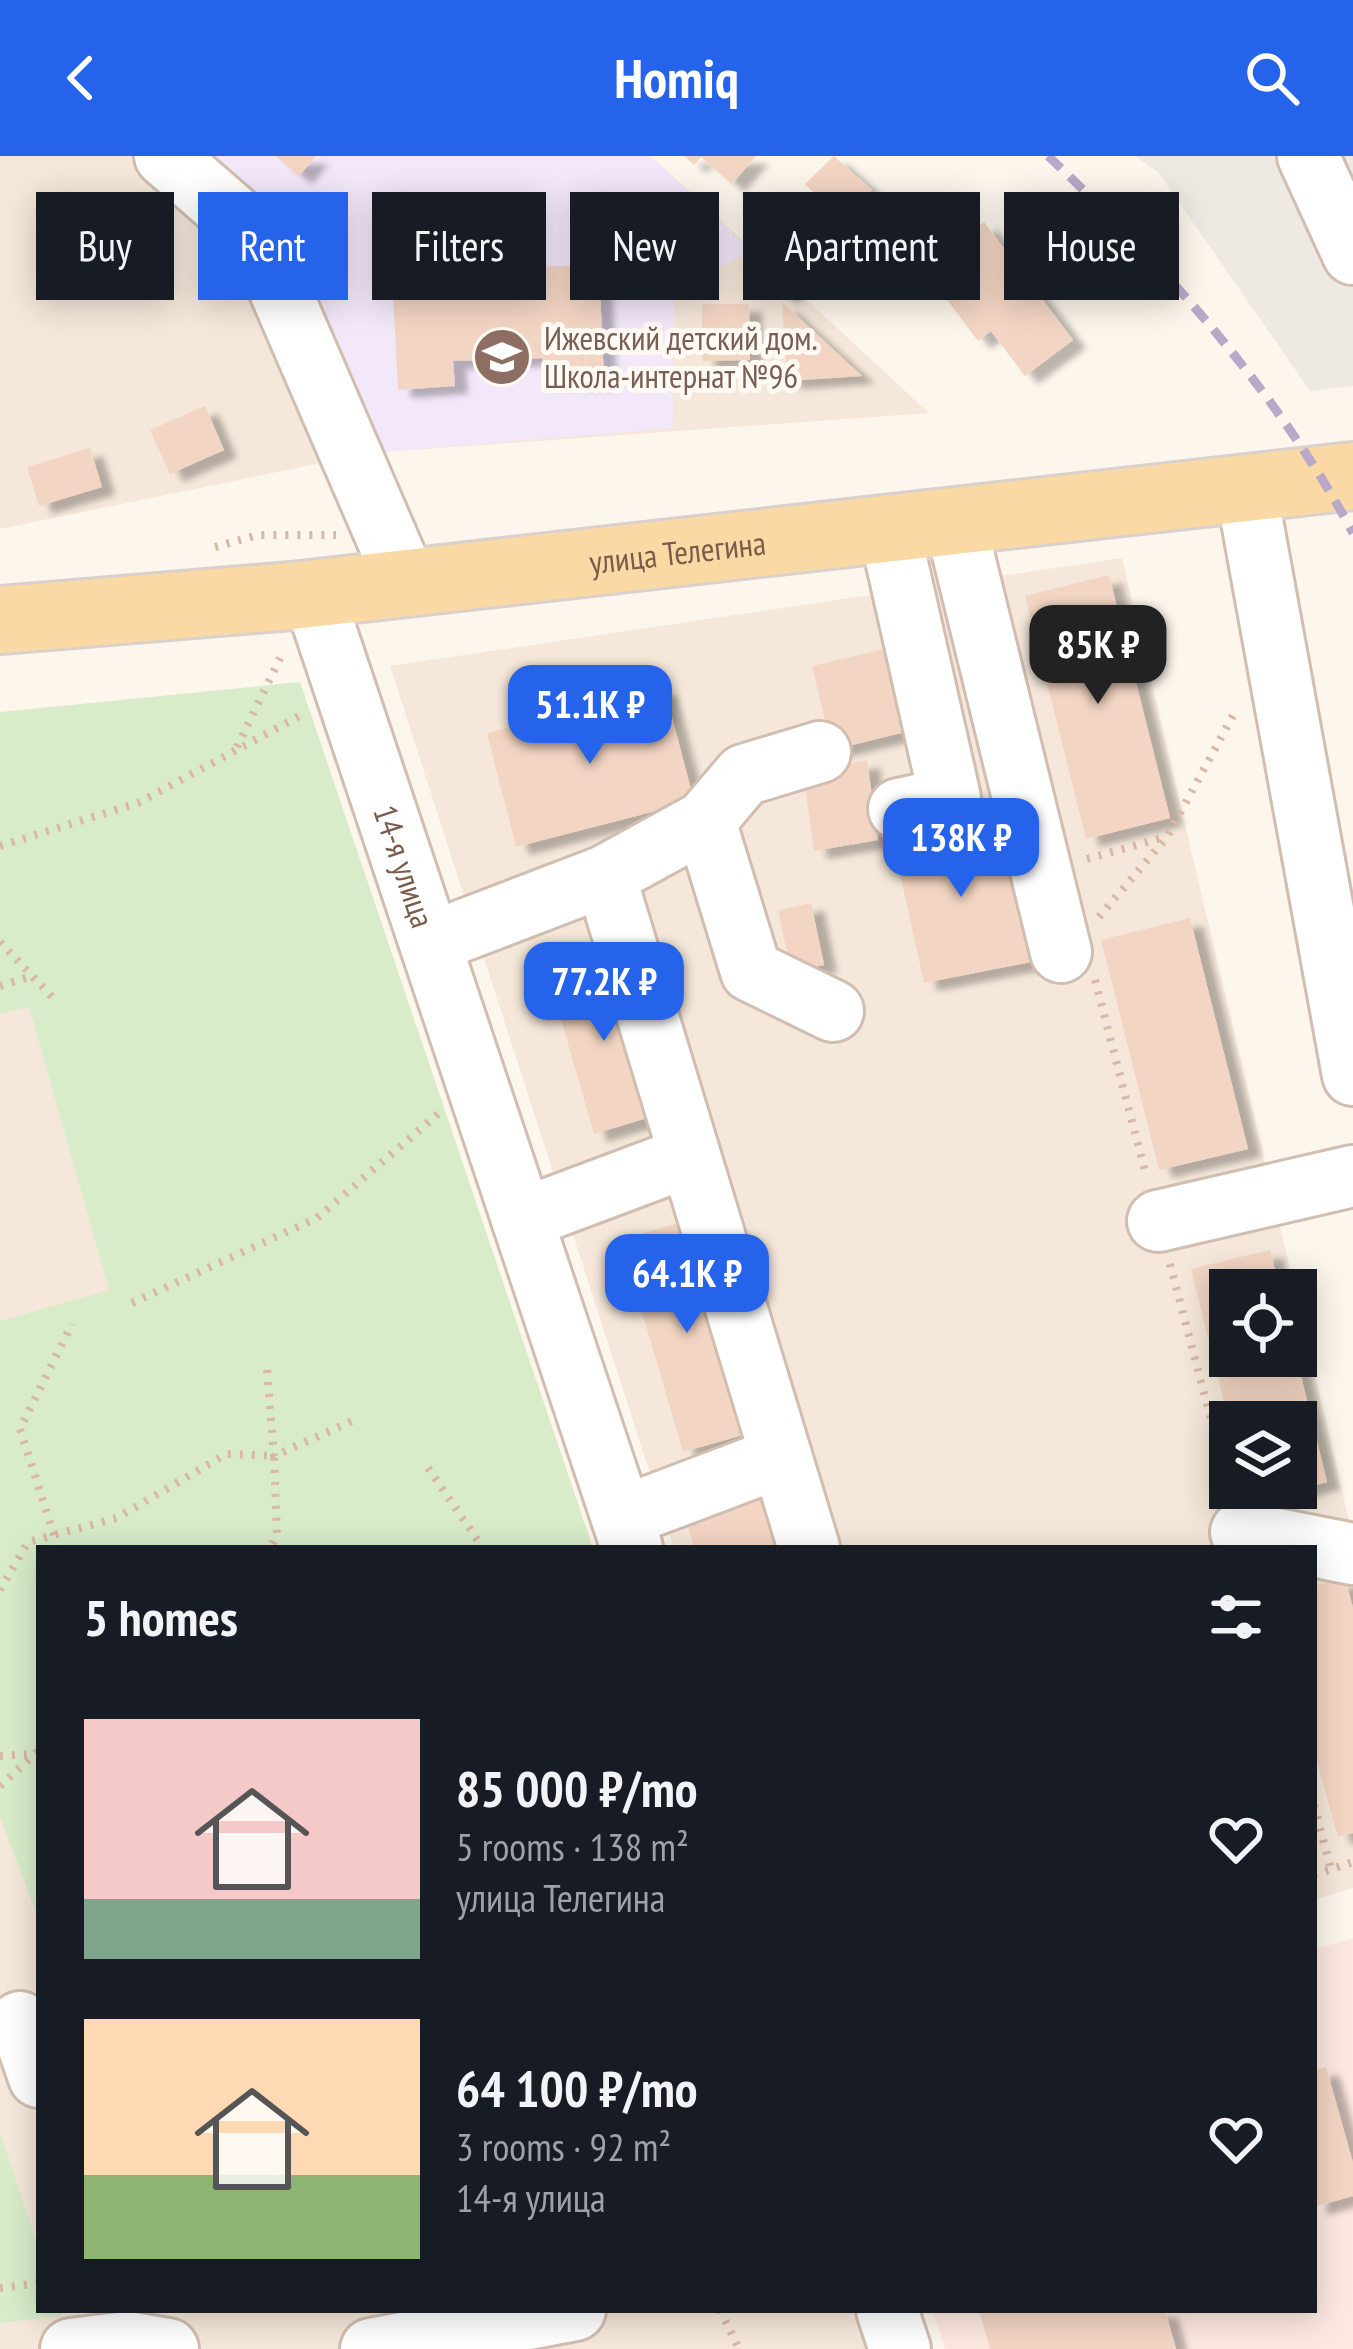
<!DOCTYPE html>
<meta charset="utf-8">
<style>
:root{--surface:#171b24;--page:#20242c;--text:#f1f3f6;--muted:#9ea1a6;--accent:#2563eb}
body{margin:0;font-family:"PT Sans Narrow",sans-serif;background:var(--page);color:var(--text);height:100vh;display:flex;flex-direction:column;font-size:45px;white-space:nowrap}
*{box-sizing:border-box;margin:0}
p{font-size:39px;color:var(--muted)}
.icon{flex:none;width:66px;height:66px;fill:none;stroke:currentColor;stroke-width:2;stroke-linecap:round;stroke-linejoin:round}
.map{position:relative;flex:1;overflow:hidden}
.panel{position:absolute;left:36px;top:1389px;width:1281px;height:768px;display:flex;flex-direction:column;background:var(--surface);border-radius:0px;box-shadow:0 6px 30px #0003}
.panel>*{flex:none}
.guide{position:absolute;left:36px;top:36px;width:1281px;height:108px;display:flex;gap:24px}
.controls{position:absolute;left:1209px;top:1113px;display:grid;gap:24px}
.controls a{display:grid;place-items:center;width:108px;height:108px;border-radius:0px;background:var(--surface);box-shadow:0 6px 30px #0003;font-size:60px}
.price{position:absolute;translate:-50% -102px;padding:0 27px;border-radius:24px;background:var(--accent);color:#fff;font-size:39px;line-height:78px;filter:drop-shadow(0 3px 6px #0008)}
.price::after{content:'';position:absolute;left:50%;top:72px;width:36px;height:27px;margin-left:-18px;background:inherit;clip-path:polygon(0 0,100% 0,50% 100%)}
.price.current{background:#222;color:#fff}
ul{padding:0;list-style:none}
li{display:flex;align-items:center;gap:36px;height:300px;padding:0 48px}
li span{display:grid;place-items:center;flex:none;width:336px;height:240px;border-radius:0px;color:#555}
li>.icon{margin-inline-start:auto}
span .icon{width:144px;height:144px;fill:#fffc;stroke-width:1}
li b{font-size:51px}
h2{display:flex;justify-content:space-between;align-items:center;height:144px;padding:0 48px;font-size:51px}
.tag{padding:0 42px;border-radius:0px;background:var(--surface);box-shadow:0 6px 30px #0003;font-size:42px;line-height:108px}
.tag.current{background:var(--accent);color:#fff}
header{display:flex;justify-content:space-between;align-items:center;height:156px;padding:0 48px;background:var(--accent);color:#fff;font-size:54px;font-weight:700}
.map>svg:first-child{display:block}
.residential{fill:#f5e8da;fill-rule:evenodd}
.commercial{fill:#fde8e0}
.industrial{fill:#efe9e4}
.education{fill:#f3e8fa}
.green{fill:#d8ecc9}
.building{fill:#f3d5c3;filter:url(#shadow)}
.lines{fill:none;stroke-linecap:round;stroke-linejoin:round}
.minor-casing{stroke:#d1beb0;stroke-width:66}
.major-casing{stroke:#dad1cd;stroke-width:72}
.path{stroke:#d9b8a5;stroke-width:8;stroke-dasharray:3 9;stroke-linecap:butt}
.minor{stroke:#fff;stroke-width:60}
.major{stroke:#fbd9a5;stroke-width:66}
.rail{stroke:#b9a8c9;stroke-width:9;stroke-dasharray:18 12;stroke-linecap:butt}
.labels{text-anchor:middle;stroke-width:10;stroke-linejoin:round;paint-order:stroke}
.education-label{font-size:33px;fill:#785e54;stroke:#fffaf3;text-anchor:start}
.street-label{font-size:33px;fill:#7a5c4d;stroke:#fffaf3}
</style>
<header><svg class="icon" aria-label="back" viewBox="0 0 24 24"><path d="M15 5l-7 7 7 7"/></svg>Homiq<svg class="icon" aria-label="search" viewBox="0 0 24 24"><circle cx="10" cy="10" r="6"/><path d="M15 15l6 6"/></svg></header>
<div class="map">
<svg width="1353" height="2193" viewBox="0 0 1353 2193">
<defs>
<filter id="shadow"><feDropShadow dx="13" dy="8" stdDeviation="3" flood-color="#0004"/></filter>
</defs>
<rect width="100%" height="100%" fill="#fdf6ec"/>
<g class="residential">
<polygon points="0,0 651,0 929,257 370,297 0,373"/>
<path d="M1122 402 1295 1134H1230V1200H1296V1139L1353 1382V1732L1314 1744V1392H674L390 510ZM1230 1266H1296V1332H1230Z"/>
<polygon points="0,828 29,850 109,1134 39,1392 39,2154 852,2154 866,2193 0,2193"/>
</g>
<polygon class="commercial" points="1353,1782 1353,2193 945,2193 932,2154 1314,2154 1314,1794"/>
<polygon class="industrial" points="1135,0 1353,0 1353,230 1310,235 1158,16"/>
<polygon class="education" points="204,0 651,0 752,96 674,130 673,272 370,297"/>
<g class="green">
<polygon points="300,526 593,1392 39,1392 39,1764 0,1661 0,1165 109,1134 29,851 0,858 0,556"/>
<polygon points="0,1977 39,2094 39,2154 59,2154 61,2160 0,2167"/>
</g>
<g class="building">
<polygon points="275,0 316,0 299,20"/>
<polygon points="684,0 756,0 732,28 701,1 694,9"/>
<polygon points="834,0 872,34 841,64 805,28"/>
<polygon points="984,66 1073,184 1025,220 991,175 978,185 923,112"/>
<polygon points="776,73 814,108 784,140 746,105"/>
<polygon points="599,109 604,225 547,225 542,202 453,205 455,230 398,234 392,115"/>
<polygon points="782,146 862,220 787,225"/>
<polygon points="702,148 749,148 750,204 702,205"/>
<polygon points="205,250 224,294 170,318 150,274"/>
<polygon points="90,292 102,331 39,350 27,311"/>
<polygon points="1109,419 1170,662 1086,683 1025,440"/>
<polygon points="889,492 909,575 832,594 812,510"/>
<polygon points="664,531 694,645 516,691 487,577"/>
<polygon points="867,604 878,684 814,695 803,616"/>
<polygon points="998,660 1031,806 924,827 892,681"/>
<polygon points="811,747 824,809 791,815 778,754"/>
<polygon points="1190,762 1248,993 1159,1014 1101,784"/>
<polygon points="614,799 660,958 594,978 548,818"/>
<polygon points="691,1063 753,1276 683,1296 621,1084"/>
<polygon points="1270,1094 1280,1134 1230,1134 1230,1200 1296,1200 1327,1326 1296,1334 1296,1266 1229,1266 1191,1113"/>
<polygon points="1245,1332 1296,1332 1296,1334 1248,1346"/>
<polygon points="782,1334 800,1392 694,1392 686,1365"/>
<polygon points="1345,1422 1353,1452 1353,1677 1338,1681 1314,1595 1314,1430"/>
<polygon points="1326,1911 1353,2007 1353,2040 1314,2051 1314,1914"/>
<polygon points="979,2154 1165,2154 1176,2193 990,2193"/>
</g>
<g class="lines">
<g class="minor-casing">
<g id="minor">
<polyline points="165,0 256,79 406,426"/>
<polyline points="1308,0 1353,98"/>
<polyline points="1246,332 1353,919"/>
<polyline points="955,365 1061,796"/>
<polyline points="889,372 950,642 899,653"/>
<path id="s1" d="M313 437 632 1392"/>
<polyline points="705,665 751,815 833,855"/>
<polyline points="605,720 809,1392"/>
<polyline points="430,787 605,720 705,665 744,619 820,596"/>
<polyline points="522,1063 690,1000"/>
<polyline points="1158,1065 1353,1020"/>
<polyline points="622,1361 781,1301"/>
<polyline points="1241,1376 1353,1398"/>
<polyline points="20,1866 39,1921"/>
<polyline points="887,2154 900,2193"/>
<polyline points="71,2193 127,2186 168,2193"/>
<polyline points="371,2193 575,2154"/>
</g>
</g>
<g class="major-casing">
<g id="major">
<path id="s2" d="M0 464 292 440 1353 320"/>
</g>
</g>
<g class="path">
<polyline points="215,391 258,379 336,379"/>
<polyline points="237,591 283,496"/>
<polyline points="0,690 138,647 305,557"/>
<polyline points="1087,703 1165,681"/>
<polyline points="1099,761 1167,681 1236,554"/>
<polyline points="0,786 54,843"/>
<polyline points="1095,824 1146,1019"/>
<polyline points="0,830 32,820"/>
<polyline points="1170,1108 1229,1332"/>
<polyline points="132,1147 317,1062 439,957"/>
<polyline points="267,1214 274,1300 352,1265"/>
<polyline points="428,1312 483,1392"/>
<polyline points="54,1379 20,1273 72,1168"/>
<polyline points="0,1434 28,1386 117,1362 226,1298 274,1300 277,1378 270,1392"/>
<polyline points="0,1600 33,1598"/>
<polyline points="0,1630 39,1594"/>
<polyline points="1314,1649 1331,1714"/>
<polyline points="1314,1719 1353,1706"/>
<polyline points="0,2132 39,2127"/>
<polyline points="720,2154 739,2193"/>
</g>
<use href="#minor" class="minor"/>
<use href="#major" class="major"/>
<path class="rail" d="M1048 0C1165 110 1277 235 1353 377"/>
</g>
<defs>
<g id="school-disc" transform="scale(3)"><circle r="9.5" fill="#8d6e63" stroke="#fffaf3"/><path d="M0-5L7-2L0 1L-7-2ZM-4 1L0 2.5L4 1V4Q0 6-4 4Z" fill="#fff"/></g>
</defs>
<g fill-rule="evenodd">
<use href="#school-disc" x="502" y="201"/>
</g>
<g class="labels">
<g class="education-label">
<text x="544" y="194">Ижевский детский дом.<tspan x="544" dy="38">Школа-интернат №96</tspan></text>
</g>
<g class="street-label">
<text dy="12" stroke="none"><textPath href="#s2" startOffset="681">улица Телегина</textPath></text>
<text dy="12" stroke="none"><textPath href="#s1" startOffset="288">14-я улица</textPath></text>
</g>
</g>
</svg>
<div class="controls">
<a><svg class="icon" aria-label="locate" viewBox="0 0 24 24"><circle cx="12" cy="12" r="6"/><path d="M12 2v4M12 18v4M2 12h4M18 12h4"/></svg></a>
<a><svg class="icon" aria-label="layers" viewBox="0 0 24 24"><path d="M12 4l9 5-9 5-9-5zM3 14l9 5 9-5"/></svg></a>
</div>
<b class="price current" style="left:1098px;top:551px">85K ₽</b>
<b class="price" style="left:590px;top:611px">51.1K ₽</b>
<b class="price" style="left:961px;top:744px">138K ₽</b>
<b class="price" style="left:604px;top:888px">77.2K ₽</b>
<b class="price" style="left:687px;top:1180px">64.1K ₽</b>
<div class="guide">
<a class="tag">Buy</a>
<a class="tag current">Rent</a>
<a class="tag">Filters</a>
<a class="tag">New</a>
<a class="tag">Apartment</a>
<a class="tag">House</a>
</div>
<section class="panel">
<h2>5 homes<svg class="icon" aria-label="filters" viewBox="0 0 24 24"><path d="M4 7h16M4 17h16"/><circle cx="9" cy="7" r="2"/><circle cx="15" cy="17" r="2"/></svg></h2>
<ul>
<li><span style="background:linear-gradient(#f6c9c9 75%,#7fa58c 0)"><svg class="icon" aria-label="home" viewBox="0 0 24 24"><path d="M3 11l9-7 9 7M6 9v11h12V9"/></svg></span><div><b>85 000 ₽/mo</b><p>5 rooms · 138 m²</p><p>улица Телегина</p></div><svg class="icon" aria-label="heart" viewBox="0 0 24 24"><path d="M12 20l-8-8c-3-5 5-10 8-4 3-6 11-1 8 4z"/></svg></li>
<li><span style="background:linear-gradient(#ffd9b3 65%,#8fb573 0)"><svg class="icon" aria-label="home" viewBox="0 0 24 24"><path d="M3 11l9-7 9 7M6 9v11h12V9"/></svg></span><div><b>64 100 ₽/mo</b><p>3 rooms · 92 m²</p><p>14-я улица</p></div><svg class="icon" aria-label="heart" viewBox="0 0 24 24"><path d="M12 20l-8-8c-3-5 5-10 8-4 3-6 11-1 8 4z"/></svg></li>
</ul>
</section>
</div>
